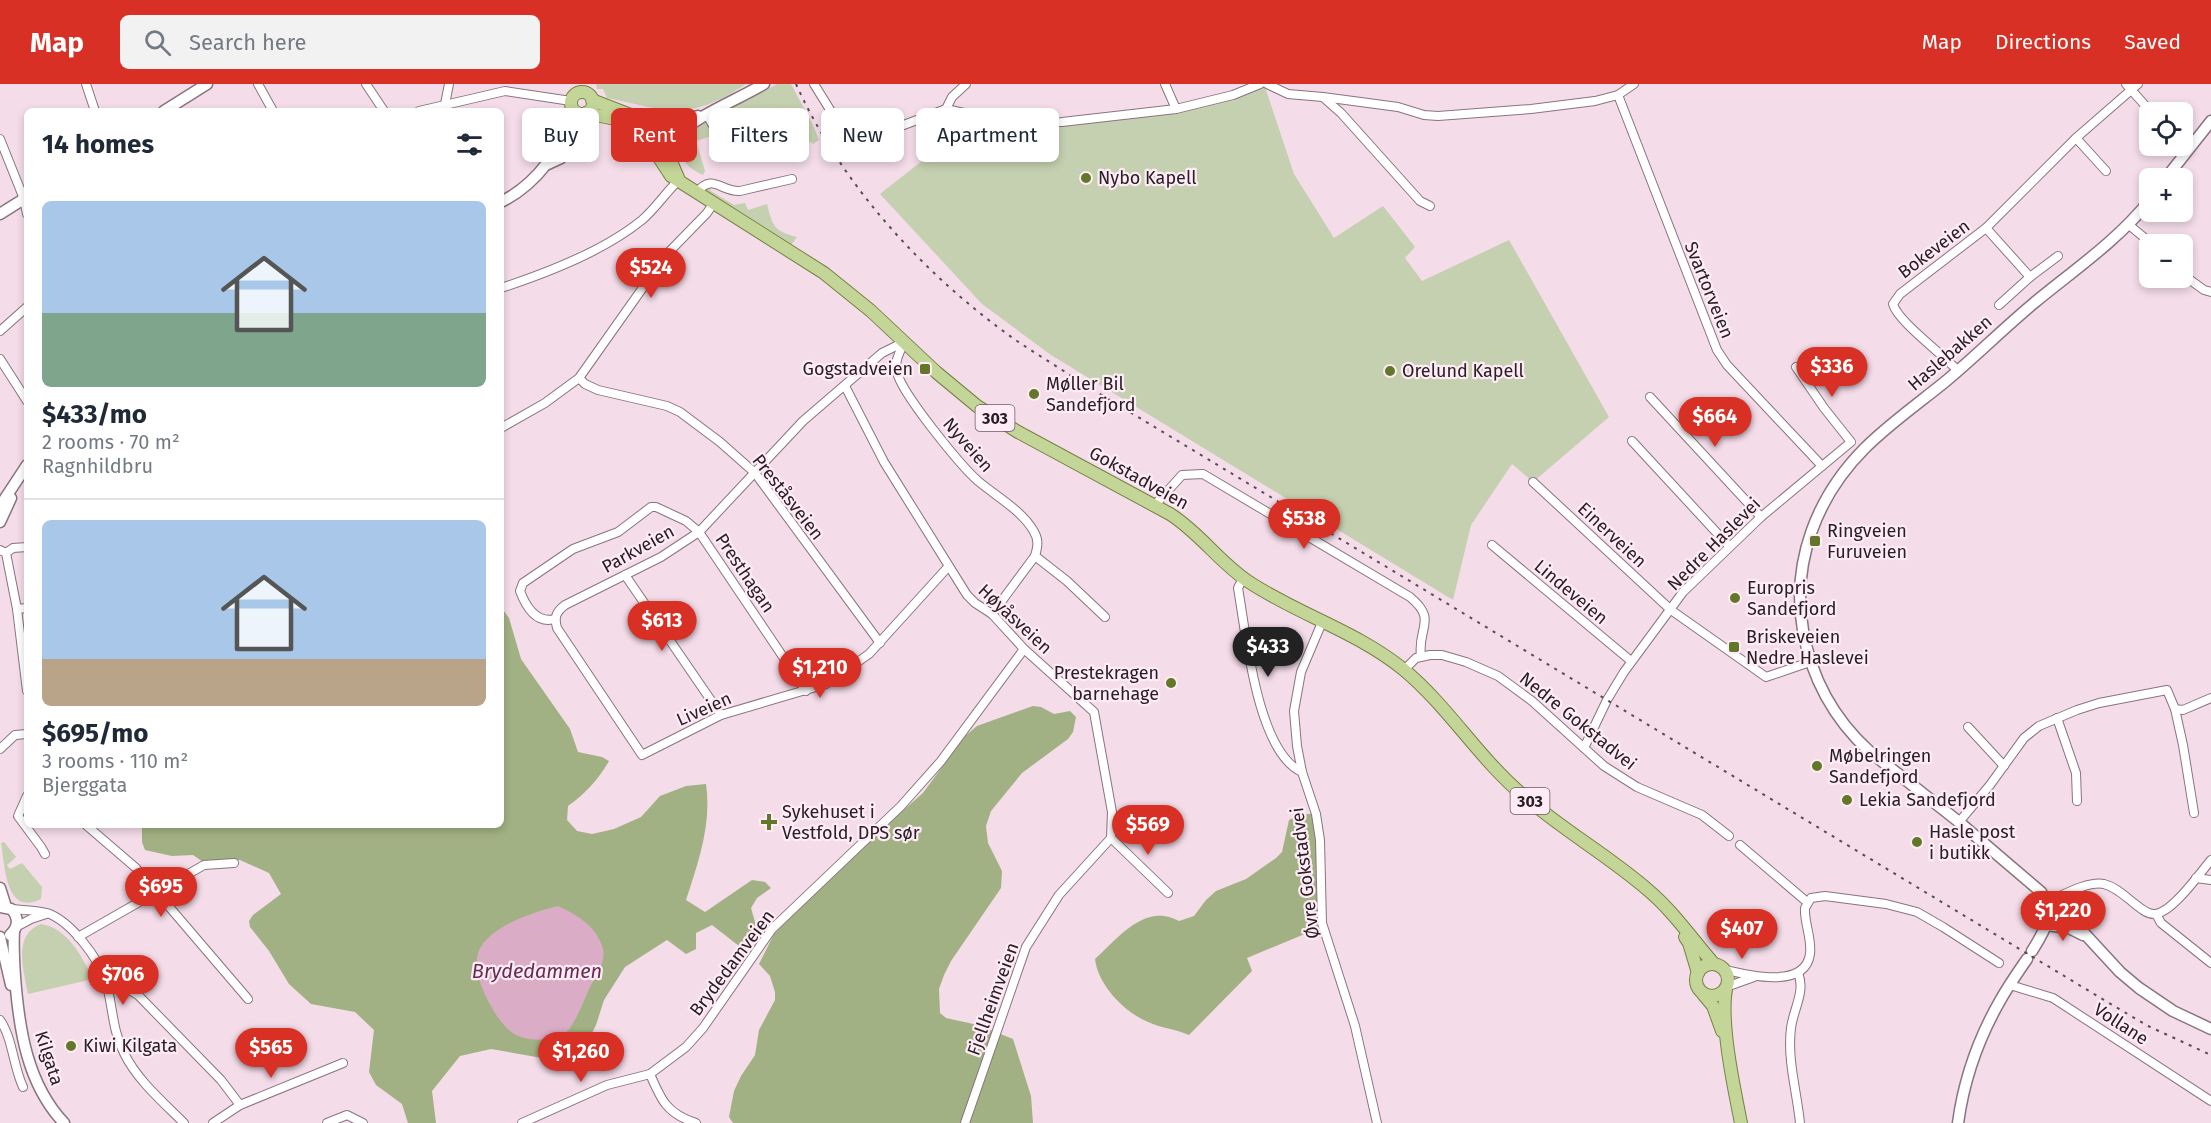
<!DOCTYPE html>
<meta charset="utf-8">
<style>
:root{--surface:#fff;--page:#f2f2f3;--text:#1f2937;--muted:#747a83;--line:#e0e1e3;--accent:#d93025}
body{margin:0;font-family:"Fira Sans",sans-serif;background:var(--page);color:var(--text);height:100vh;display:flex;flex-direction:column;font-size:22px;white-space:nowrap}
*{box-sizing:border-box;margin:0}
p{font-size:20px;color:var(--muted)}
.icon{flex:none;width:33px;height:33px;fill:none;stroke:currentColor;stroke-width:2;stroke-linecap:round;stroke-linejoin:round}
.map{position:relative;flex:1;overflow:hidden}
.sheet{position:absolute;left:24px;top:24px;width:480px;height:720px;display:flex;flex-direction:column;background:var(--surface);border-radius:9px;box-shadow:0 3px 9px #0003}
.sheet>*{flex:none}
.guide{position:absolute;left:522px;top:24px;width:570px;height:54px;display:flex;gap:12px}
.tools{position:absolute;left:2139px;top:18px;display:grid;gap:12px}
.tools a{display:grid;place-items:center;width:54px;height:54px;border-radius:9px;background:var(--surface);box-shadow:0 3px 9px #0003;font-size:30px}
.price{position:absolute;translate:-50% -51px;padding:0 14px;border-radius:21px;background:var(--accent);color:#fff;font-size:20px;line-height:39px;filter:drop-shadow(0 2px 3px #0008)}
.price::after{content:'';position:absolute;left:50%;top:36px;width:18px;height:14px;margin-left:-9px;background:inherit;clip-path:polygon(0 0,100% 0,50% 100%)}
.price.active{background:#222;color:#fff}
ul{padding:0;list-style:none}
li{display:grid;align-content:center;gap:12px;height:318px;padding:0 18px}
li+li{border-top:2px solid var(--line)}
li span{display:grid;place-items:center;height:186px;border-radius:9px;color:#555}
li>.icon{margin-inline-start:auto}
span .icon{width:108px;height:108px;fill:#fffc;stroke-width:1}
li b{font-size:26px}
h2{display:flex;justify-content:space-between;align-items:center;height:72px;padding:0 18px;font-size:26px}
.chip{padding:0 21px;border-radius:9px;background:var(--surface);box-shadow:0 3px 9px #0003;font-size:21px;line-height:54px}
.chip.active{background:var(--accent);color:#fff}
header{display:flex;align-items:center;gap:36px;box-sizing:border-box;height:84px;padding:0 30px;background:var(--accent);color:#fff}
header strong{font-size:28px}
nav{display:flex;gap:33px;margin-inline-start:auto;font-size:21px}
.search{width:420px;height:54px;background:var(--page);display:flex;align-items:center;gap:15px;box-sizing:border-box;padding:0 21px;border-radius:9px;color:var(--muted);font-size:22px}
.map>svg:first-child{display:block}
.green{fill:#c5d0b0}
.forest{fill:#a2b183}
.water{fill:#dbacc6}
.lines{fill:none;stroke-linecap:round;stroke-linejoin:round}
.street-casing{stroke:#89747f;stroke-width:10}
.secondary-casing{stroke:#89747f;stroke-width:13}
.primary-casing{stroke:#748344;stroke-width:14}
.street{stroke:#fff;stroke-width:8}
.secondary{stroke:#fff;stroke-width:10}
.primary{stroke:#c4d598;stroke-width:12}
.rail{stroke:#594c53;stroke-width:2;stroke-dasharray:3 6;stroke-linecap:butt}
.poi-dot{fill:#627728;stroke:#feebf5;stroke-width:2}
.labels{text-anchor:middle;stroke-width:4.5;stroke-linejoin:round;paint-order:stroke}
.shield{fill:#feebf5;stroke:#695d63;stroke-width:1.5}
.shield-label{font-size:16px;font-weight:bold;fill:#292025}
.poi-label{font-size:18px;fill:#292025;stroke:#feebf5;text-anchor:start}
.street-label{font-size:18px;fill:#292025;stroke:#feebf5}
.water-label{font-size:20px;font-style:italic;fill:#672d51;stroke:#feebf5}
</style>
<header>
<strong>Map</strong>
<div class="search"><svg class="icon" aria-label="search" viewBox="0 0 24 24"><circle cx="10" cy="10" r="6"/><path d="M15 15l6 6"/></svg>Search here</div>
<nav><a>Map</a><a>Directions</a><a>Saved</a></nav>
</header>
<div class="map">
<svg width="2211" height="1039" viewBox="0 0 2211 1039">
<rect width="100%" height="100%" fill="#f4dce9"/>
<g class="green">
<path d="M596 0H746C689 38 669 27 607 14L603 5H597Z"/>
<path d="M777 0H791L814 43 819 56 813 60 811 58 753 73 715 46 712 52 696 57 705 87 703 91C691 85 682 80 681 64L678 62C684 45 758 11 777 0Z"/>
<polygon points="1264,0 1294,90 1334,154 1383,122 1415,163 1405,174 1422,197 1509,156 1609,333 1533,398 1512,380 1471,441 1453,516 1051,271 982,220 880,110 979,32 1021,39 1176,25"/>
<path d="M710 102 711 107 734 121 745 119 748 126 767 120C773 143 774 147 797 153L791 161C774 150 714 121 706 106Z"/>
<path d="M4 758 16 773 7 781 10 785 22 779 42 803 41 815C5 833 5 781 1 759Z"/>
<path d="M41 840C67 844 82 872 93 895L28 910C24 886 12 851 41 840Z"/>
</g>
<g class="forest">
<path d="M501 523 509 534 521 575 570 645 578 668 602 673 609 677C598 696 585 710 568 722L567 736 577 747 592 750 614 745 641 733 660 712 686 702 706 700C712 740 698 779 686 816L705 828 752 796 765 798 771 804 757 814 751 824 757 845 739 862 712 841 696 849V865L686 870 667 856 625 883 604 916 596 941 587 959 575 967 553 976 491 965 460 972 432 1007 436 1039H408L402 1020 376 1001 369 988 374 946 355 928 311 920 289 900 269 867 250 843 249 837 253 831 281 810 269 789 240 776 206 780 193 771 172 772 145 766 142 758V741H501Z"/>
<polygon points="1033,622 1041,623 1054,630 1070,627 1076,633 1073,648 1068,655 1022,689 991,727 986,742 988,759 1002,787 1001,804 951,877 944,891 939,905 940,929 946,934 978,941 1013,955 1031,1012 1033,1039 733,1039 729,1033 734,1007 741,992 755,971 759,946 775,916 775,908 770,892 759,880 774,850 843,779 923,709 964,653 977,642"/>
<path d="M1300 730H1316L1321 801 1319 844 1247 874 1252 887 1189 951C1175 945 1161 944 1148 938 1124 928 1098 901 1095 875 1118 854 1145 818 1179 837L1194 832 1206 816 1216 807 1246 795 1276 774 1282 768 1289 736Z"/>
</g>
<path class="water" d="M558 822C577 831 597 842 603 865 606 878 596 892 590 903 584 916 578 933 570 944 558 959 524 959 510 947 503 941 495 930 491 922 483 908 477 894 477 878 476 846 533 828 558 822Z"/>
<g class="lines">
<g class="street-casing">
<g id="street">
<polyline points="86,0 95,27"/>
<polyline points="258,0 273,27"/>
<polyline points="366,0 384,27"/>
<polyline points="814,0 832,29 853,49 872,49 901,42 946,25 1000,37 1022,39 1062,38 1176,25 1233,11 1260,0"/>
<polyline points="1165,0 1176,25"/>
<polyline points="1267,0 1288,10 1323,13 1398,23 1424,31 1438,32 1531,25 1595,17 1618,11 1634,0"/>
<polyline points="2126,0 2151,28"/>
<polyline points="1618,11 1717,266 1727,281 1822,382"/>
<polyline points="1324,14 1341,29 1420,117 1430,122"/>
<polyline points="445,20 449,0"/>
<polyline points="946,25 952,13 966,0"/>
<polyline points="419,27 505,7 571,17"/>
<path d="M707 30C711 39 716 49 724 55 736 63 746 59 753 73"/>
<polyline points="2076,54 2106,87"/>
<polyline points="0,55 24,115 27,130"/>
<path d="M696 109C713 88 720 108 740 107L792 95"/>
<polyline points="2129,141 2152,160"/>
<polyline points="1986,144 2030,193"/>
<polyline points="2182,190 2204,206 2211,208"/>
<path d="M501 204C547 189 604 167 642 136 656 124 666 108 679 96"/>
<polyline points="1999,221 2030,193 2058,172"/>
<polyline points="0,247 27,223"/>
<path d="M904 258 882 269 803 337 699 448 661 473 565 521C556 528 554 533 557 544L642 671 721 631 826 600 869 570 948 483"/>
<path d="M904 258C900 268 894 277 897 288 901 309 961 382 978 397 996 412 1021 426 1033 446 1039 455 1038 462 1035 472L992 530"/>
<polyline points="0,275 27,317"/>
<path d="M1958 287C1943 270 1898 238 1893 220L1900 210 1986 144 2076 54 2138 0"/>
<polyline points="579,294 585,300 598,306 667,322 680,328 720,358 755,389 880,559"/>
<polyline points="845,302 884,378 967,511 975,519 992,530 1024,565 1094,628 1112,728 1111,754"/>
<polyline points="1650,313 1761,433"/>
<polyline points="501,344 545,319 579,294 666,171 707,129 713,120"/>
<polyline points="1632,357 1729,462"/>
<polyline points="1533,398 1671,526 1766,593 1810,578"/>
<path d="M1154 422 1182 391 1203 390 1410 513C1438 536 1417 544 1421 572"/>
<polyline points="1492,461 1631,577"/>
<polyline points="0,466 6,469 17,525 27,607"/>
<polyline points="6,469 13,464 27,463"/>
<polyline points="1035,472 1067,497 1105,533"/>
<polyline points="625,491 721,631"/>
<path d="M1243 494 1238 504C1246 549 1257 668 1302 688"/>
<polyline points="17,525 27,524"/>
<path d="M555 535C536 540 526 523 520 507L523 499 573 465 618 448 651 423H656L686 437 699 448 806 607"/>
<polyline points="1323,536 1301,588 1294,627 1297,662 1302,688 1316,730 1320,756 1322,839 1355,942 1377,1039"/>
<polyline points="1404,586 1416,574 1430,571 1442,571 1466,578 1498,592 1532,617 1604,682 1637,703 1702,731 1729,752"/>
<polyline points="2175,625 2183,661 2194,729"/>
<polyline points="2057,634 2076,689 2077,717"/>
<polyline points="1968,643 2004,682"/>
<polyline points="1584,664 1607,616 1624,588 1683,508 1761,433 1851,358 1824,324 1796,283"/>
<polyline points="0,665 15,651 27,650"/>
<polyline points="27,712 18,732 41,763 45,770"/>
<polyline points="1959,738 1990,701 2024,654 2039,642 2077,626 2099,619 2167,606 2175,625 2183,626 2211,614"/>
<polyline points="86,741 136,784 248,915"/>
<polyline points="1111,754 1168,809"/>
<polyline points="1740,761 1807,818"/>
<polyline points="2196,794 2211,796"/>
<path d="M2047 818C2062 812 2086 797 2104 800 2116 803 2126 813 2135 820 2140 824 2148 831 2155 830 2172 829 2200 789 2211 776"/>
<path d="M11 825C23 826 36 826 47 829 71 837 99 875 106 898 113 922 112 946 124 969 137 996 163 1018 184 1039"/>
<polyline points="2156,830 2161,839 2211,879"/>
<polyline points="16,843 31,835 46,830"/>
<polyline points="78,853 204,781 234,779"/>
<path d="M1723 885C1746 891 1805 906 1810 870 1812 854 1804 839 1805 824L1811 814 1825 812 1886 820 1917 828 1943 843 1999 879"/>
<path d="M1798 889C1806 907 1793 926 1791 944 1787 976 1797 1008 1800 1039"/>
<polyline points="107,899 116,898 138,911 221,996 240,1021"/>
<polyline points="2010,901 2053,914 2211,1017"/>
<polyline points="1726,903 1754,893"/>
<path d="M0 936C13 955 13 982 23 1003"/>
<path d="M650 990C661 1016 667 1030 696 1039"/>
<polyline points="213,1039 240,1021 343,979"/>
<polyline points="327,1039 347,1031 363,1039"/>
<polyline points="522,1039 607,1001 650,990 686,963 703,944 772,845 901,722 941,677 1024,565"/>
<polyline points="965,1039 1026,863 1059,811 1111,754"/>
</g>
</g>
<g class="secondary-casing">
<g id="secondary">
<polyline points="164,27 207,0"/>
<polyline points="662,41 698,32"/>
<path d="M671 56C697 31 733 18 764 0"/>
<polyline points="548,80 561,74 571,59 582,30"/>
<polyline points="2166,94 2211,37"/>
<path d="M501 118C539 99 559 66 575 28"/>
<polyline points="0,130 27,113"/>
<polyline points="0,422 27,381"/>
<polyline points="0,438 11,414"/>
<polyline points="0,804 6,823"/>
<path d="M0 823 11 825C19 833 19 843 10 851"/>
<polyline points="2048,828 2072,836 2120,888 2139,904 2173,927 2211,945"/>
<polyline points="2046,841 2069,844 2083,851"/>
<path d="M14 847C13 863 14 878 15 893 19 945 27 1000 64 1039"/>
<polyline points="0,853 11,901"/>
<path d="M2032 867C2045 846 2055 832 2041 808L1959 738 1869 667C1834 635 1811 593 1803 546 1791 478 1817 412 1865 364 1889 340 1919 319 1946 297 1976 272 2004 244 2034 219 2074 186 2117 157 2150 116"/>
<path d="M1958 1039C1964 995 1979 953 2001 915 2009 901 2018 888 2027 875"/>
</g>
</g>
<g class="primary-casing">
<g id="primary">
<circle cx="582" cy="19" r="11"/>
<polyline points="592,16 654,40"/>
<polyline points="586,29 620,36 645,52"/>
<circle cx="658" cy="53" r="13"/>
<polyline points="667,63 670,75 679,96"/>
<path d="M654 66 671 92 824 189 871 227 936 288 977 322 1018 348 1170 430C1200 449 1220 479 1249 498 1299 531 1356 547 1403 585 1449 623 1479 675 1525 713 1564 747 1609 772 1648 806 1674 828 1692 855 1714 880"/>
<polyline points="1685,853 1689,859 1698,889"/>
<circle cx="1712" cy="896" r="16"/>
<path d="M1726 905C1720 939 1734 1004 1741 1039"/>
<polyline points="1703,910 1713,922 1722,947"/>
</g>
</g>
<use href="#street" class="street"/>
<use href="#secondary" class="secondary"/>
<use href="#primary" class="primary"/>
<path class="rail" d="M796 0C842 102 926 193 1017 257 1041 273 1066 288 1090 304L2109 919 2148 942 2211 971"/>
</g>
<g class="poi-dot">
<circle cx="1086" cy="94" r="6"/>
<rect x="919" y="279" width="12" height="12" rx="3"/>
<circle cx="1390" cy="287" r="6"/>
<circle cx="1034" cy="310" r="6"/>
<rect x="1809" y="451" width="12" height="12" rx="3"/>
<circle cx="1735" cy="514" r="6"/>
<rect x="1728" y="557" width="12" height="12" rx="3"/>
<circle cx="1171" cy="599" r="6"/>
<circle cx="1817" cy="682" r="6"/>
<circle cx="1847" cy="716" r="6"/>
<path d="M766 729h6v6h6v6h-6v6h-6v-6h-6v-6h6z"/>
<circle cx="1917" cy="758" r="6"/>
<circle cx="71" cy="962" r="6"/>
</g>
<g class="labels">
<g class="shield">
<rect x="975.5" y="321" width="39" height="26" rx="4.5"/>
<rect x="1510.5" y="704" width="39" height="26" rx="4.5"/>
</g>
<g class="shield-label">
<text x="995" y="340">303</text>
<text x="1530" y="723">303</text>
</g>
<g class="poi-label">
<text x="1098" y="100">Nybo Kapell</text>
<text x="913" y="291" text-anchor="end">Gogstadveien</text>
<text x="1402" y="293">Orelund Kapell</text>
<text x="1046" y="306">Møller Bil<tspan x="1046" dy="21">Sandefjord</tspan></text>
<text x="1827" y="453">Ringveien<tspan x="1827" dy="21">Furuveien</tspan></text>
<text x="1747" y="510">Europris<tspan x="1747" dy="21">Sandefjord</tspan></text>
<text x="1746" y="559">Briskeveien<tspan x="1746" dy="21">Nedre Haslevei</tspan></text>
<text x="1159" y="595" text-anchor="end">Prestekragen<tspan x="1159" dy="21">barnehage</tspan></text>
<text x="1829" y="678">Møbelringen<tspan x="1829" dy="21">Sandefjord</tspan></text>
<text x="1859" y="722">Lekia Sandefjord</text>
<text x="782" y="734">Sykehuset i<tspan x="782" dy="21">Vestfold, DPS sør</tspan></text>
<text x="1929" y="754">Hasle post<tspan x="1929" dy="21">i butikk</tspan></text>
<text x="83" y="968">Kiwi Kilgata</text>
</g>
<g class="street-label">
<text transform="translate(1934 165) rotate(-37)" y="6">Bokeveien</text>
<text transform="translate(1709 206) rotate(68)" y="6">Svartorveien</text>
<text transform="translate(1950 269) rotate(-41)" y="6">Haslebakken</text>
<text transform="translate(968 361) rotate(49)" y="6">Nyveien</text>
<text transform="translate(1139 394) rotate(29)" y="6">Gokstadveien</text>
<text transform="translate(788 413) rotate(52)" y="6">Preståsveien</text>
<text transform="translate(1612 451) rotate(43)" y="6">Einerveien</text>
<text transform="translate(1714 460) rotate(-45)" y="6">Nedre Haslevei</text>
<text transform="translate(638 465) rotate(-29)" y="6">Parkveien</text>
<text transform="translate(745 489) rotate(56)" y="6">Presthagan</text>
<text transform="translate(1571 508) rotate(40)" y="6">Lindeveien</text>
<text transform="translate(1015 535) rotate(43)" y="6">Høyåsveien</text>
<text transform="translate(704 625) rotate(-24)" y="6">Liveien</text>
<text transform="translate(1578 637) rotate(39)" y="6">Nedre Gokstadvei</text>
<text transform="translate(1305 789) rotate(-97)" y="6">Øvre Gokstadvei</text>
<text transform="translate(732 879) rotate(-53)" y="6">Brydedamveien</text>
<text transform="translate(993 915) rotate(-70)" y="6">Fjellheimveien</text>
<text transform="translate(2121 940) rotate(33)" y="6">Vollane</text>
<text transform="translate(49 974) rotate(72)" y="6">Kilgata</text>
</g>
<g class="water-label">
<text x="537" y="894">Brydedammen</text>
</g>
</g>
</svg>
<div class="tools">
<a><svg class="icon" aria-label="locate" viewBox="0 0 24 24"><circle cx="12" cy="12" r="6"/><path d="M12 2v4M12 18v4M2 12h4M18 12h4"/></svg></a>
<a>+</a>
<a>−</a>
</div>
<b class="price" style="left:651px;top:215px">$524</b>
<b class="price" style="left:1832px;top:314px">$336</b>
<b class="price" style="left:1715px;top:364px">$664</b>
<b class="price" style="left:1304px;top:466px">$538</b>
<b class="price" style="left:662px;top:568px">$613</b>
<b class="price active" style="left:1268px;top:594px">$433</b>
<b class="price" style="left:820px;top:615px">$1,210</b>
<b class="price" style="left:1148px;top:772px">$569</b>
<b class="price" style="left:161px;top:834px">$695</b>
<b class="price" style="left:2063px;top:858px">$1,220</b>
<b class="price" style="left:1742px;top:876px">$407</b>
<b class="price" style="left:123px;top:922px">$706</b>
<b class="price" style="left:271px;top:995px">$565</b>
<b class="price" style="left:581px;top:999px">$1,260</b>
<div class="guide">
<a class="chip">Buy</a>
<a class="chip active">Rent</a>
<a class="chip">Filters</a>
<a class="chip">New</a>
<a class="chip">Apartment</a>
</div>
<section class="sheet">
<h2>14 homes<svg class="icon" aria-label="filters" viewBox="0 0 24 24"><path d="M4 7h16M4 17h16"/><circle cx="9" cy="7" r="2"/><circle cx="15" cy="17" r="2"/></svg></h2>
<ul>
<li><span style="background:linear-gradient(#a9c7e8 60%,#7fa58c 0)"><svg class="icon" aria-label="home" viewBox="0 0 24 24"><path d="M3 11l9-7 9 7M6 9v11h12V9"/></svg></span><div><b>$433/mo</b><p>2 rooms · 70 m²</p><p>Ragnhildbru</p></div></li>
<li><span style="background:linear-gradient(#a9c7e8 75%,#b9a48a 0)"><svg class="icon" aria-label="home" viewBox="0 0 24 24"><path d="M3 11l9-7 9 7M6 9v11h12V9"/></svg></span><div><b>$695/mo</b><p>3 rooms · 110 m²</p><p>Bjerggata</p></div></li>
</ul>
</section>
</div>
